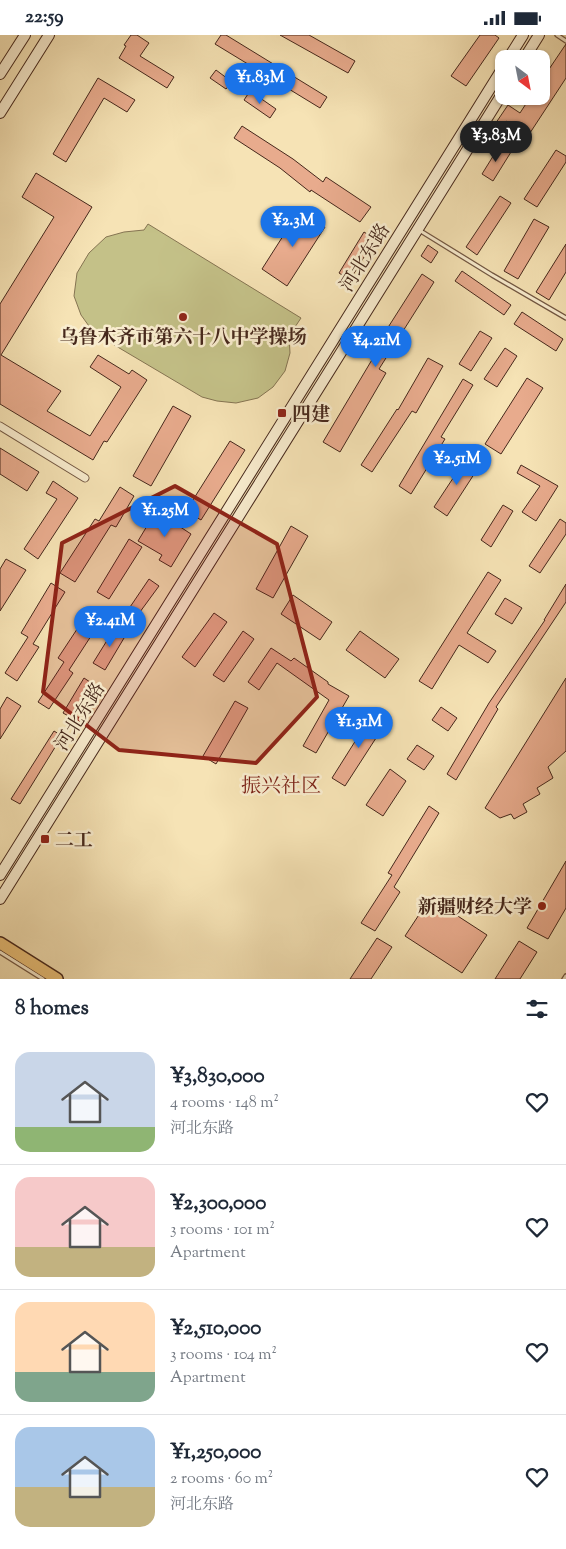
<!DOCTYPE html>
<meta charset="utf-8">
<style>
:root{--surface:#fff;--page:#f6f6f7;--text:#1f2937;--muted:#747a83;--line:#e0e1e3;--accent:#1a73e8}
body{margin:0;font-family:"Sorts Mill Goudy","Noto Serif SC",serif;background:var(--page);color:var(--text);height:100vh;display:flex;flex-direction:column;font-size:19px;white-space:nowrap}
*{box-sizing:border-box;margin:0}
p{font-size:16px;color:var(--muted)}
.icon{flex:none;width:28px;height:28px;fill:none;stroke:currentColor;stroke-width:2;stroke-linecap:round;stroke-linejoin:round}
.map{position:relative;height:944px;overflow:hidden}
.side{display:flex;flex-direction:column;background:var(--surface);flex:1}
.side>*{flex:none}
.needle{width:32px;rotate:148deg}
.buttons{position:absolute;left:495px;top:15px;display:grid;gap:10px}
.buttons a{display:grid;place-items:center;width:55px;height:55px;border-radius:10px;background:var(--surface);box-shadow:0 1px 4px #0004;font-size:25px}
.price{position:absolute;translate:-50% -42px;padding:0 11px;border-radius:18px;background:var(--accent);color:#fff;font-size:16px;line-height:32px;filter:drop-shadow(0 1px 2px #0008)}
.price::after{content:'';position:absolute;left:50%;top:30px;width:15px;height:11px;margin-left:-8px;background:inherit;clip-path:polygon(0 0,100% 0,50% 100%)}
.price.on{background:#222;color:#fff}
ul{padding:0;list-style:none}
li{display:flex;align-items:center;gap:15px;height:125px;padding:0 15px}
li+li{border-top:1px solid var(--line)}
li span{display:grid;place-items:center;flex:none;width:140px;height:100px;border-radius:15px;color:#555}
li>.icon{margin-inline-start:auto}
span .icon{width:60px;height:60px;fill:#fffc;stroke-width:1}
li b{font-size:21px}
h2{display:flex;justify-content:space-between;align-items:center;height:60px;padding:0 15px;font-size:21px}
.status{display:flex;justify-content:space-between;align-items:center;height:35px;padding:0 25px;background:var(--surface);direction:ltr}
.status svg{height:14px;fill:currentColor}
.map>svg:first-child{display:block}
.green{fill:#c4c188;stroke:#857452}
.building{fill:#e8ab8d;stroke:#46281c}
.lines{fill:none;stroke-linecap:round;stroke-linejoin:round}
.lane-casing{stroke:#725742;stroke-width:5.5}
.street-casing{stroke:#725742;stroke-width:9}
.secondary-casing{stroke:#46281c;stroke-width:12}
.primary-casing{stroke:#46281c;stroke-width:14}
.lane{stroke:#f9edcf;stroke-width:3}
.street{stroke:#f9edcf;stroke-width:7}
.secondary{stroke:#f9edcf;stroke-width:10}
.primary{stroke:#ebc27a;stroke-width:11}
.marked{fill:#8f2418;fill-opacity:0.2;stroke:#8f2418;stroke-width:4;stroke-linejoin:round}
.poi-dot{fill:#8f2418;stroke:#f9edcf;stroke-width:2}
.labels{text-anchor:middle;stroke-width:5;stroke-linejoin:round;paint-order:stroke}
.street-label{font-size:19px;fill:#46281c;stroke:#f9edcf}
.poi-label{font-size:19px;font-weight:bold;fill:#46281c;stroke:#f9edcf;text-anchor:start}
.neighbourhood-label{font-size:20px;fill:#7a1f14;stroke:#f9edcf}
</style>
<div class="status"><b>22:59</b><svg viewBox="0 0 49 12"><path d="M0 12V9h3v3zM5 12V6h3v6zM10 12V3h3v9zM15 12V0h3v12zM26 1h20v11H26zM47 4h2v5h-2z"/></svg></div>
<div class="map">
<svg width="566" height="944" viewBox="0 0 566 944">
<rect width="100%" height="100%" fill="#f6e3b5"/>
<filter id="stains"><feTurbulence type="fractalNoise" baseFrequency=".004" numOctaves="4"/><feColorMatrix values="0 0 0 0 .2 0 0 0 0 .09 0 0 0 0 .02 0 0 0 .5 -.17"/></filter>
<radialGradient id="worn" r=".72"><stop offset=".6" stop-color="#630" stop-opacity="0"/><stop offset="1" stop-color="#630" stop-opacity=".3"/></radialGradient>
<polygon class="green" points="148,189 301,283 289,301 290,318 285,336 273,352 258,363 236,368 217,366 202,362 94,298 81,280 74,261 77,238 89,218 106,202 124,197 144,195"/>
<g class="building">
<polygon points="131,0 137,0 149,8 140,21 174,42 167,53 119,23 126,11 124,10"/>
<polygon points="221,0 226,0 327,62 320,73 215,9"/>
<polygon points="280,0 309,0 355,26 348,38"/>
<polygon points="480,0 495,0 499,3 466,51 451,41"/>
<polygon points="566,9 566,43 528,101 506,86 494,102 489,98 508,70 520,78 531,61 541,61 541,46"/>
<polygon points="216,35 232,47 226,54 210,43"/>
<polygon points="98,43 135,65 127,77 104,63 66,127 53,119"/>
<polygon points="250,56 276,74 270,83 244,65"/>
<polygon points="242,91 293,124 323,147 326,142 371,172 360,187 311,155 310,157 280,133 234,103"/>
<polygon points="500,110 511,117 493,146 482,139"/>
<polygon points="556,115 566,121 566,127 537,172 524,164"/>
<polygon points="36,138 92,172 1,320 61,356 47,376 90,401 121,352 90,332 98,320 129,339 132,335 147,345 107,407 104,406 93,425 0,369 0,269 54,182 22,162"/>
<polygon points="500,161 511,168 477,220 466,212"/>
<polygon points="299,176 325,192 287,251 262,234"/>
<polygon points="534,184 549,192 518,244 504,236"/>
<polygon points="364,197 375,204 350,245 339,238"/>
<polygon points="566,209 566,237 549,265 536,257"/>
<polygon points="428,210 438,217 431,228 421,221"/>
<polygon points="462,236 511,270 504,280 455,246"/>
<polygon points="422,239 434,247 379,334 386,338 340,417 323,407 376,318 373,316"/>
<polygon points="522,277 563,304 556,316 514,289"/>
<polygon points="480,296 492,303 471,336 459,329"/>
<polygon points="505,313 517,321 497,352 484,344"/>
<polygon points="428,323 443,331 416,378 412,376 372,437 361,430 397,374 398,375"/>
<polygon points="527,343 543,353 501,419 485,409"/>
<polygon points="463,344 473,350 441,402 445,404 411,459 399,451"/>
<polygon points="173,371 191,381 151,451 133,441"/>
<polygon points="230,406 245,415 201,485 186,476"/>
<polygon points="0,413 39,437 27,456 0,439"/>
<polygon points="467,422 480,430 447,481 434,472"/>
<polygon points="521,430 558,451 536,486 522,477 540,451 517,438"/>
<polygon points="53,446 78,463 38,524 24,514 57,464 46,458"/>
<polygon points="120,452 134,461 116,492 111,490 75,547 60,538 95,484 99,486"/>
<polygon points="503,470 513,476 491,512 481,505"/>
<polygon points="156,476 191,499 171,532 159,525 162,520 138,506"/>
<polygon points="560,484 566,488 566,499 540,538 529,531"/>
<polygon points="291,491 308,501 273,563 256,554"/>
<polygon points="129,504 142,512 109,564 97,557"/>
<polygon points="6,524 26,535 0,576 0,534"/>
<polygon points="488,537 501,545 467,598 496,616 488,628 459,610 432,654 419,646"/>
<polygon points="149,544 159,551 137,581 128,575"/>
<polygon points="51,548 65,557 33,609 39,612 17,646 5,638 28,602 21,598"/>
<polygon points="566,549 566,567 496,672 498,674 456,745 447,739 489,668 545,585 544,585"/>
<polygon points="293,560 332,587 320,605 281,579"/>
<polygon points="505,563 522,573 512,589 495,579"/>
<polygon points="91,573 104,581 69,635 73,638 49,674 38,667 64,627 58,623"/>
<polygon points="214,578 227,587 195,632 182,622"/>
<polygon points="116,591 127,598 105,635 93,628"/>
<polygon points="243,596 254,604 224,647 213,640"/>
<polygon points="360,596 399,624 385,643 346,615"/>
<polygon points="271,613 291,626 294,623 328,647 328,649 349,661 316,718 303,711 329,665 277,628 259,655 248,647"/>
<polygon points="84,643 93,649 72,683 63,678"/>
<polygon points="566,643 566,716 548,732 553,743 537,753 540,759 523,769 527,777 514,784 511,779 500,783 485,773"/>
<polygon points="7,662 21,671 0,704 0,674"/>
<polygon points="235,666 248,673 216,729 203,721"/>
<polygon points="441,672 457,683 448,696 432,685"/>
<polygon points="373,678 387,686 345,751 332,743"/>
<polygon points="54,696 62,701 20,769 11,764"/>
<polygon points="417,710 434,721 424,735 407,724"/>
<polygon points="390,734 406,746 383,781 366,770"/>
<polygon points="429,771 439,778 394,852 400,857 375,896 361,888 392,840 388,838"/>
<polygon points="566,826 566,873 548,904 527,893"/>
<polygon points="430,863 487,900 462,938 405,901"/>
<polygon points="377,903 392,912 371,944 350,944"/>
<polygon points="519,906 537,917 520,944 495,944"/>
</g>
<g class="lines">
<g class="lane-casing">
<g id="lane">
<polyline points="557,0 566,6"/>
<polyline points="419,195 492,240 566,283"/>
<polyline points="0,917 43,944"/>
<polyline points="564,944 566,941"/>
</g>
</g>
<g class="street-casing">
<polyline id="street" points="0,391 85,443"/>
</g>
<g class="secondary-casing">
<g id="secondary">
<polyline points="508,24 523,0"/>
<polyline points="524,24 539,0"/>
<polyline points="0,39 25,0"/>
<polyline points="0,78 49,0"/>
<polyline points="0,840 504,31"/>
<polyline points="0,864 504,56"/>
</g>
</g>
<g class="primary-casing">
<polyline id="primary" points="0,908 57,944"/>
</g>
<use href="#lane" class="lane"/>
<use href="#street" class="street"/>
<use href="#secondary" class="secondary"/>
<use href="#primary" class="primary"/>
</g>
<path class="marked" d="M175 451 277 509 317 662 256 728 119 715 43 657 62 508Z"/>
<g class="poi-dot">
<circle cx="183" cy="282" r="5"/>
<rect x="277" y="373" width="10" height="10" rx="2.5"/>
<rect x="40" y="799" width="10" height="10" rx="2.5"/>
<circle cx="542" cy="871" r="5"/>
</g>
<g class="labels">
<g class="street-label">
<text transform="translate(364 222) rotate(-58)" y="7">河北东路</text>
<text transform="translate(79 681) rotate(-58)" y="7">河北东路</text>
</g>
<g class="poi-label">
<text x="183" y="308" text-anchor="middle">乌鲁木齐市第六十八中学操场</text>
<text x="292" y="385">四建</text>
<text x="55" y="811">二工</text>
<text x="532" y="878" text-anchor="end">新疆财经大学</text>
</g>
<g class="neighbourhood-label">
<text x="281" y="757">振兴社区</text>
</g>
</g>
<rect width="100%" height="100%" filter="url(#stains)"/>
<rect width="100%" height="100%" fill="url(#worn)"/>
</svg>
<div class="buttons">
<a><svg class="needle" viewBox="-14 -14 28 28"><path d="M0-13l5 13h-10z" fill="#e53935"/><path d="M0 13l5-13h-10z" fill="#747a83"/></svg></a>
</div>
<b class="price" style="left:260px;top:70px">¥1.83M</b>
<b class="price on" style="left:496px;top:128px">¥3.83M</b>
<b class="price" style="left:293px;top:213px">¥2.3M</b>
<b class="price" style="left:376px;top:333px">¥4.21M</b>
<b class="price" style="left:457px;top:451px">¥2.51M</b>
<b class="price" style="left:165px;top:503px">¥1.25M</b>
<b class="price" style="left:110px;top:613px">¥2.41M</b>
<b class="price" style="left:359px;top:714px">¥1.31M</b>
</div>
<section class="side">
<h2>8 homes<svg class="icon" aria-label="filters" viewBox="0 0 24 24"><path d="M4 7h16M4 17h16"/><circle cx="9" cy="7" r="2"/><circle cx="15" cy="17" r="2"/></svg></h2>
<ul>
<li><span style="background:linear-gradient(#c9d6e8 75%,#8fb573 0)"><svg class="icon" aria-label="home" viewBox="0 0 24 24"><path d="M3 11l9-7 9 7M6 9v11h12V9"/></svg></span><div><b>¥3,830,000</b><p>4 rooms · 148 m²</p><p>河北东路</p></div><svg class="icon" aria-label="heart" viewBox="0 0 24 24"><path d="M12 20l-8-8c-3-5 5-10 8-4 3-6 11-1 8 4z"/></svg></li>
<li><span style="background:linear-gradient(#f6c9c9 70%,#c2b280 0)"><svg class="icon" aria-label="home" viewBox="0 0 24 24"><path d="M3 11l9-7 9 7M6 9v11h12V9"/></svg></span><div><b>¥2,300,000</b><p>3 rooms · 101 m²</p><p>Apartment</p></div><svg class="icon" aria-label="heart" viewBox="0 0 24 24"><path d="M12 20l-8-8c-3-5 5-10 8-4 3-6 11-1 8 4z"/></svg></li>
<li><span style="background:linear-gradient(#ffd9b3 70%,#7fa58c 0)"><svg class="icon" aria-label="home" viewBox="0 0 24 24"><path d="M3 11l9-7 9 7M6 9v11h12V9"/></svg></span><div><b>¥2,510,000</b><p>3 rooms · 104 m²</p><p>Apartment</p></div><svg class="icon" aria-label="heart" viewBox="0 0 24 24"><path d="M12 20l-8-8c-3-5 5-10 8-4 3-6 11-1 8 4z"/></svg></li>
<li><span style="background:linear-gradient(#a9c7e8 60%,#c2b280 0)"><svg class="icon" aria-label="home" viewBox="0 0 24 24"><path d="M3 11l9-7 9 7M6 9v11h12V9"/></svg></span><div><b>¥1,250,000</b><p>2 rooms · 60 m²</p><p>河北东路</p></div><svg class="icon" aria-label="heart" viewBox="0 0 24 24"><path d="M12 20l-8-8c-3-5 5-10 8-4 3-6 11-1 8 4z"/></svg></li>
</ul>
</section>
